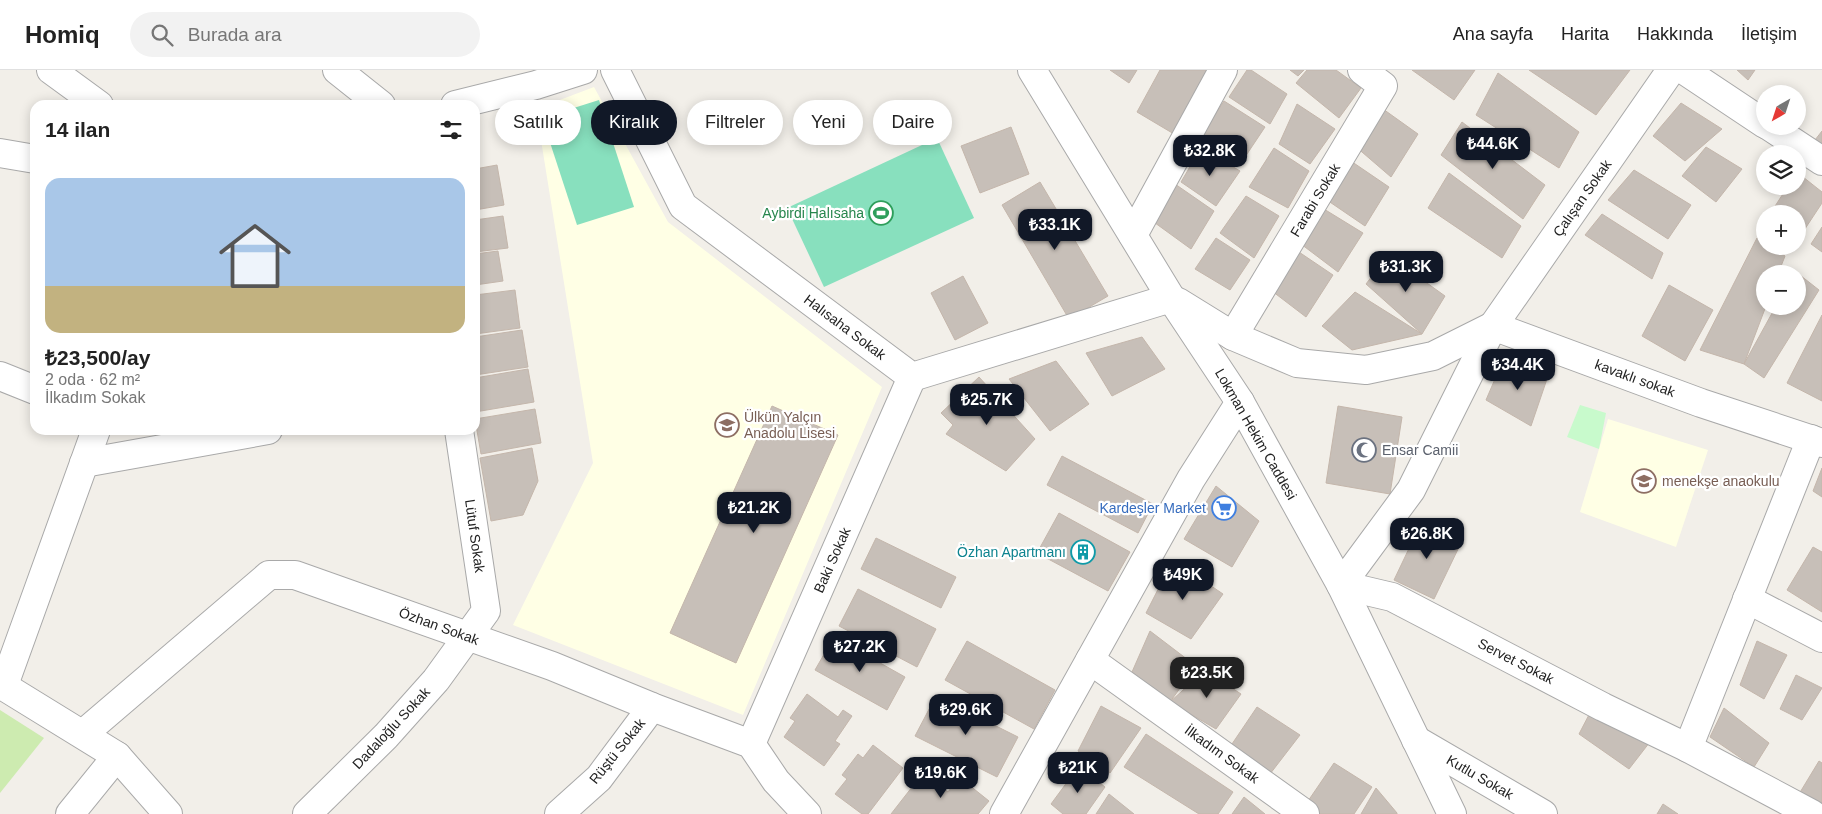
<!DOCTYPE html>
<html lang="tr">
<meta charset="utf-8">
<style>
:root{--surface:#fff;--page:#f2f2f2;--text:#222;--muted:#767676;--line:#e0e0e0;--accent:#111827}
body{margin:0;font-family:Helvetica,sans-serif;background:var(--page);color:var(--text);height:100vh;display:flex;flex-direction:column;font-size:19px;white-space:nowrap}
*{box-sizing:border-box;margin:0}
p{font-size:16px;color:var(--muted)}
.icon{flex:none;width:28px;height:28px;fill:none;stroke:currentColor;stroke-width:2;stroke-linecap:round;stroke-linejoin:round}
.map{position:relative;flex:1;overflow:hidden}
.sheet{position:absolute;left:30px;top:30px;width:450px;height:335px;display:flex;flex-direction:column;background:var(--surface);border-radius:15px;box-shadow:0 2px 12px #0003}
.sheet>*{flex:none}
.hud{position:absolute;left:495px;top:30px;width:475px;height:45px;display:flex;gap:10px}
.needle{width:32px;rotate:219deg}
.buttons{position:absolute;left:1756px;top:15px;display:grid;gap:10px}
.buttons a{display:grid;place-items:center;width:50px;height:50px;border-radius:50%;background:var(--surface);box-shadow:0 2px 12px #0003;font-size:25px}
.price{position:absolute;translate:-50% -42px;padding:0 11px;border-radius:10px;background:var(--accent);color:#fff;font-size:16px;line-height:32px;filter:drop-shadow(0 1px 2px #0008)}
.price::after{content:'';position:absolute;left:50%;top:30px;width:15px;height:11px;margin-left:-8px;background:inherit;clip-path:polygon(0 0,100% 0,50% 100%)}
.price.on{background:#222;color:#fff}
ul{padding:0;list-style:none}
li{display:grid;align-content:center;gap:10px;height:265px;padding:0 15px}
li+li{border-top:1px solid var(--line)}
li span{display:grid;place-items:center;height:155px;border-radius:15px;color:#555}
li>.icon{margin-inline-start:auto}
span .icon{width:90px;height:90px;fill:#fffc;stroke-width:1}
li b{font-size:21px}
h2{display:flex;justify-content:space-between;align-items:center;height:60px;padding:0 15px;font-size:21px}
.tag{padding:0 18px;border-radius:22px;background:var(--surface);box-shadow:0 2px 12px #0003;font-size:18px;line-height:45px}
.tag.on{background:var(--accent);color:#fff}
header{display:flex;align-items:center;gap:30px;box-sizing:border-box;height:70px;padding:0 25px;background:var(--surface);border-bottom:1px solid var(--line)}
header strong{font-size:24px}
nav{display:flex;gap:28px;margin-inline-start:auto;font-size:18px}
.search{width:350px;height:45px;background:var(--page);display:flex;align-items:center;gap:12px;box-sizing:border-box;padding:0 18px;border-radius:28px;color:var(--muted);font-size:19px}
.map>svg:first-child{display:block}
.education{fill:#ffffe5}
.grass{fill:#cdebb0}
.park{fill:#c8facc}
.pitch{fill:#88e0be}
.building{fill:#c7bfb8;stroke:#c4b6ab}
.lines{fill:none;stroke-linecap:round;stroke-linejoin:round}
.minor-casing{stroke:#a9a9a9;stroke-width:30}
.minor{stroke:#fff;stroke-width:28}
.labels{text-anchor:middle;stroke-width:4.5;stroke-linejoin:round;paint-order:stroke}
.street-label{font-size:14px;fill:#222;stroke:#fff}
.leisure-label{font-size:14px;fill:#27864d;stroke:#fff;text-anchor:end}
.education-label{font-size:14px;fill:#785e54;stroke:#fff;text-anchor:start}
.worship-label{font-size:14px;fill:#5b616d;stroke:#fff;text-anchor:start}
.shop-label{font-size:14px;fill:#366cbe;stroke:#fff;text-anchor:end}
.culture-label{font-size:14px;fill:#0d838f;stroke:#fff;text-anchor:end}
</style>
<header>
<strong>Homiq</strong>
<div class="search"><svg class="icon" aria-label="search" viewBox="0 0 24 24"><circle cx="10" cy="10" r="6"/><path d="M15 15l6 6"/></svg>Burada ara</div>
<nav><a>Ana sayfa</a><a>Harita</a><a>Hakkında</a><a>İletişim</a></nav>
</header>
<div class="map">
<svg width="1822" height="744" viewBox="0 0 1822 744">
<rect width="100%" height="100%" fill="#f2efe9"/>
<g class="education">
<polygon points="594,17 668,152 882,317 743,645 513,555 593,393 536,39"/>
<polygon points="1608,349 1708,380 1676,477 1580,442"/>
</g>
<polygon class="grass" points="0,640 44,668 0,723"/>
<polygon class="park" points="1580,335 1606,343 1599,379 1567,367"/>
<g class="pitch">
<polygon points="599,30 634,137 577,155 542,48"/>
<polygon points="937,68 974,148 824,217 787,138"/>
</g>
<g class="building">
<polygon points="1110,0 1137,0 1129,13"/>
<polygon points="1160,0 1210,0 1174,64 1137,42"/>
<polygon points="1247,0 1251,0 1287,24 1270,54 1229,27"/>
<polygon points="1290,0 1304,0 1298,6"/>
<polygon points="1307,0 1336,0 1361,18 1339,48 1296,13"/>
<polygon points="1412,0 1475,0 1454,30"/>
<polygon points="1529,0 1630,0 1596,45"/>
<polygon points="1737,0 1755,0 1748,10"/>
<polygon points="1498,3 1579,62 1559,98 1476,45"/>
<polygon points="1224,31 1265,57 1241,93 1201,66"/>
<polygon points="1681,33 1722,59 1685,91 1653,66"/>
<polygon points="1297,34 1335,59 1310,94 1279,74"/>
<polygon points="1383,39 1418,64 1391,107 1355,76"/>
<polygon points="1462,52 1545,115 1523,149 1441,85"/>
<polygon points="1011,57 1029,104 980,123 961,76"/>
<polygon points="1822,61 1822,76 1815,70"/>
<polygon points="1706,77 1742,99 1716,132 1682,106"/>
<polygon points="1201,78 1240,101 1216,136 1181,112"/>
<polygon points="1274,78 1309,101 1288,138 1249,117"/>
<polygon points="1342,85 1389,117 1365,156 1321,126"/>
<polygon points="497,95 504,135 475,140 475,99"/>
<polygon points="1634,100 1691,135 1668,169 1608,130"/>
<polygon points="1449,103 1521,156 1502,188 1428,138"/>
<polygon points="1798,103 1822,122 1822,133 1799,168 1798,167 1798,144 1770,144 1788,116 1798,116"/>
<polygon points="1040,112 1108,226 1069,249 1002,135"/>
<polygon points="1175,114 1214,141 1191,179 1151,150"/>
<polygon points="1246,126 1279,146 1254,188 1220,163"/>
<polygon points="1319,136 1363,163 1338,202 1297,171"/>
<polygon points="1602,144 1663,183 1652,209 1585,165"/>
<polygon points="503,146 508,178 475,182 475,150"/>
<polygon points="1822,157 1822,182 1811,174"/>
<polygon points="1216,168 1250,190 1230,220 1195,199"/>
<polygon points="1757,168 1765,173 1765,176 1770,176 1785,186 1778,204 1765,204 1766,236 1744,294 1700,280"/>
<polygon points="1293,178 1333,205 1306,247 1268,218"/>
<polygon points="498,181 503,211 475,215 475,184"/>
<polygon points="1388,185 1445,226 1422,264 1366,214"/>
<polygon points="1796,202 1819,220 1764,308 1744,294 1776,236 1798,236 1798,204 1795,204"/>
<polygon points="963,206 988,253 955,270 931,223"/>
<polygon points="1669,215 1713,240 1685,291 1642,266"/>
<polygon points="515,220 520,258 475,264 475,225"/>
<polygon points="1355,222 1422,264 1352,280 1322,256"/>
<polygon points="1822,245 1822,331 1787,313"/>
<polygon points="522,260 528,297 475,305 475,267"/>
<polygon points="1142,267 1165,299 1112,326 1086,283"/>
<polygon points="1504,288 1548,306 1531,356 1486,330"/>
<polygon points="1056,291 1089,334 1050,361 1009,309"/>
<polygon points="528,299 534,332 475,342 475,308"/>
<polygon points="979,307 1035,369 1006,401 946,364 953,355 941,343"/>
<polygon points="772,336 838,365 736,593 670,563"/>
<polygon points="1338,336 1402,347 1390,424 1326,413"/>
<polygon points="535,339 541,373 481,384 475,349"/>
<polygon points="532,378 538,411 523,445 491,451 480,388"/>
<polygon points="1062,386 1153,434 1138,463 1047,415"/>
<polygon points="1822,398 1822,427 1813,421"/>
<polygon points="1216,416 1259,451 1232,497 1184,469"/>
<polygon points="1059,443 1130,482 1108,521 1037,483"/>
<polygon points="1423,449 1460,475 1434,529 1394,510"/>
<polygon points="876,468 956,507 941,538 861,499"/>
<polygon points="1813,477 1822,482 1822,542 1787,520"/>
<polygon points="1173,490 1223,524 1191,569 1146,543"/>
<polygon points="858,519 936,559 917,597 839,556"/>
<polygon points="1150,561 1196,596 1170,632 1132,602"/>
<polygon points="834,567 905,607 887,640 815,600"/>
<polygon points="967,571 1055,620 1034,659 945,610"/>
<polygon points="1757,571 1787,585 1764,629 1740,615"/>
<polygon points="1205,600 1241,624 1216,659 1170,632"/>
<polygon points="1796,605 1822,618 1802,650 1780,639"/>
<polygon points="807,624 838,647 843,640 852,646 835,671 840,674 824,696 784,667 795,651 790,648"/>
<polygon points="936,626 1018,667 997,707 915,666"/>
<polygon points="1101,636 1141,658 1110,703 1078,681"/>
<polygon points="1257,637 1300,665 1270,704 1232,674"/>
<polygon points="1724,638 1769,673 1754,697 1710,667"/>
<polygon points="1592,639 1653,668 1629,699 1579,664"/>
<polygon points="1146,664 1233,722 1218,744 1199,744 1124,697"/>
<polygon points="873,675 903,698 868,744 862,744 835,724 847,709 842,705 858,684 863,688"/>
<polygon points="1819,691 1822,693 1822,735 1799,724"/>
<polygon points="1334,693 1372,717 1354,744 1320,744 1306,734"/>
<polygon points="1079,696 1105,717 1086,744 1063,744 1051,734"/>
<polygon points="923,703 948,722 959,707 989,731 978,744 891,744"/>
<polygon points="1376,718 1397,743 1397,744 1361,744"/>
<polygon points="1109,724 1134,744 1096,744"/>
<polygon points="1244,727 1265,744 1232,744"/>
<polygon points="1663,734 1678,744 1657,744"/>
</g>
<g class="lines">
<g class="minor-casing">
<g id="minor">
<polyline points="51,0 99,35"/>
<polyline points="337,0 381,35"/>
<polyline points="615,0 683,136 912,307 1171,228"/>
<polyline points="1032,0 1171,228 1240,332 1341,515 1452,744"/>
<polyline points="1671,0 1493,256 1411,420 1341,515 1392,527 1603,637 1688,678 1812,744"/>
<polyline points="1684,0 1765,54"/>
<polyline points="455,35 536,15 583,0"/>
<polyline points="1769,56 1822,91"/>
<polyline points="0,83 35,89"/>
<polyline points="1133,165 1223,0"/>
<polyline points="1178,232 1233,266 1297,293 1366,300 1433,286 1493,256 1701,333 1822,373"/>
<polyline points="1233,266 1383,16 1362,0"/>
<polyline points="0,306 35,320"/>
<polyline points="84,393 268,360"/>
<polyline points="1747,529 1822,568"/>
<polyline points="1090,590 1305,744"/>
<polyline points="0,614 117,686 168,744"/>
<polyline points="4,615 96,360"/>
<polyline points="83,664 269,505 295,505 552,596 652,637 751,674 776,711 807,744"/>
<polyline points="1416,670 1543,744"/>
<polyline points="751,674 912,307"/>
<polyline points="1688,678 1811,369"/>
<polyline points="70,744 117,686"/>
<polyline points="307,744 386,666 436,610 486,541 459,360"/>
<polyline points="559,744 599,708 652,637"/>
<polyline points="1004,744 1191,409 1240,332"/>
</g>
</g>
<use href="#minor" class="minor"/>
</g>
<defs>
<g id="stadium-ring" transform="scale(1.25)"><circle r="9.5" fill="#fff" stroke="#2e9e5b" stroke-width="1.5"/><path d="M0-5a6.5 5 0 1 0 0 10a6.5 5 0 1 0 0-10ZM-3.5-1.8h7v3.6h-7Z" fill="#2e9e5b"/></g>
<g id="school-ring" transform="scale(1.25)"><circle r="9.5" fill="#fff" stroke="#8d6e63" stroke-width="1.5"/><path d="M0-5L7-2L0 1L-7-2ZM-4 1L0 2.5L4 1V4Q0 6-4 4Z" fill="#8d6e63"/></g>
<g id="mosque-ring" transform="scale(1.25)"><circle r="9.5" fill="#fff" stroke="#6b7280" stroke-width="1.5"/><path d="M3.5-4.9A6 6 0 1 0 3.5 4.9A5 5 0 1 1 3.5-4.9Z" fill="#6b7280"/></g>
<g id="supermarket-ring" transform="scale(1.25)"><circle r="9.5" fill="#fff" stroke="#3f7fe0" stroke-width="1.5"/><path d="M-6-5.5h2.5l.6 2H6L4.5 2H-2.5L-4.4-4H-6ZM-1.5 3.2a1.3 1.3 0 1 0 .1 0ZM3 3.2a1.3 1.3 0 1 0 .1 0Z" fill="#3f7fe0"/></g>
<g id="building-ring" transform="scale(1.25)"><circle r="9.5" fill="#fff" stroke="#0f9aa8" stroke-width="1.5"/><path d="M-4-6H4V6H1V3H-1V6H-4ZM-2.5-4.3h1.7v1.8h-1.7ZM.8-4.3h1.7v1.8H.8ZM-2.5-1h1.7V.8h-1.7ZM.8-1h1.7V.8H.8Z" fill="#0f9aa8"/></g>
</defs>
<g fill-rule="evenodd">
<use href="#stadium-ring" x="881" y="143"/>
<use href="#school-ring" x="727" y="355"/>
<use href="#mosque-ring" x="1364" y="380"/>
<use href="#school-ring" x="1644" y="411"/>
<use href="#supermarket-ring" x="1224" y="438"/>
<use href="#building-ring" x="1083" y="482"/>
</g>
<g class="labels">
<g class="street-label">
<text transform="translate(1582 128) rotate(-55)" y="5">Çalışan Sokak</text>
<text transform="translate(1315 130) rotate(-59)" y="5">Farabi Sokak</text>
<text transform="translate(845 257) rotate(37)" y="5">Halısaha Sokak</text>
<text transform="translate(1635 308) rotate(20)" y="5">kavaklı sokak</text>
<text transform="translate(1256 364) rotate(60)" y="5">Lokman Hekim Caddesi</text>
<text transform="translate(475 466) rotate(82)" y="5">Lütuf Sokak</text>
<text transform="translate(832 490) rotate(-66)" y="5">Baki Sokak</text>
<text transform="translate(439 556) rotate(20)" y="5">Özhan Sokak</text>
<text transform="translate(1516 591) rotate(27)" y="5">Servet Sokak</text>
<text transform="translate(391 658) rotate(-47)" y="5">Dadaloğlu Sokak</text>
<text transform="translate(617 681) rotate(-51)" y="5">Rüştü Sokak</text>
<text transform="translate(1222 684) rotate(36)" y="5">İlkadım Sokak</text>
<text transform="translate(1480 707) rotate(30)" y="5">Kutlu Sokak</text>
</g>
<g class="leisure-label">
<text x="864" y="148">Aybirdi Halısaha</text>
</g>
<g class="education-label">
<text x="744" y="352">Ülkün Yalçın<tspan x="744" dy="16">Anadolu Lisesi</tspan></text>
<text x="1662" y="416">menekşe anaokulu</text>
</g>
<g class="worship-label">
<text x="1382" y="385">Ensar Camii</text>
</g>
<g class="shop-label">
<text x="1206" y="443">Kardeşler Market</text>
</g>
<g class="culture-label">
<text x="1066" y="487">Özhan Apartmanı</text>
</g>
</g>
</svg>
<div class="buttons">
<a><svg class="needle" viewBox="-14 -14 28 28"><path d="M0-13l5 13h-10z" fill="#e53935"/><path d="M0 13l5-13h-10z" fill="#767676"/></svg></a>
<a><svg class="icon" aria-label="layers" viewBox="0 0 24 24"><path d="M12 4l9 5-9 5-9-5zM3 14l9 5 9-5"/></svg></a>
<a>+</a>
<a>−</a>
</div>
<b class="price" style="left:1493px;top:100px">₺44.6K</b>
<b class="price" style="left:1210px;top:107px">₺32.8K</b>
<b class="price" style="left:1055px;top:181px">₺33.1K</b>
<b class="price" style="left:1406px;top:223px">₺31.3K</b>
<b class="price" style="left:1518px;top:321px">₺34.4K</b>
<b class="price" style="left:987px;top:356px">₺25.7K</b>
<b class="price" style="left:754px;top:464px">₺21.2K</b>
<b class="price" style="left:1427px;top:490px">₺26.8K</b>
<b class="price" style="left:1183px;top:531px">₺49K</b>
<b class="price" style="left:860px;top:603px">₺27.2K</b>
<b class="price on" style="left:1207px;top:629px">₺23.5K</b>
<b class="price" style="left:966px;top:666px">₺29.6K</b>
<b class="price" style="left:1078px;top:724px">₺21K</b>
<b class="price" style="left:941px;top:729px">₺19.6K</b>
<div class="hud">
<a class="tag">Satılık</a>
<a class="tag on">Kiralık</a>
<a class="tag">Filtreler</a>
<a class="tag">Yeni</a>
<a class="tag">Daire</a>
</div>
<section class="sheet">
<h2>14 ilan<svg class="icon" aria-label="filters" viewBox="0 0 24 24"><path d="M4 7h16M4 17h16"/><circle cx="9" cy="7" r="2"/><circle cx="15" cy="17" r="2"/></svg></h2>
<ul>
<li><span style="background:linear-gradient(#a9c7e8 70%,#c2b280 0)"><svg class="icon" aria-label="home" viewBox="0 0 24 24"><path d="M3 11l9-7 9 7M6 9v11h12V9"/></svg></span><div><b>₺23,500/ay</b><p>2 oda · 62 m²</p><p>İlkadım Sokak</p></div></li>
</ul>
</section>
</div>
